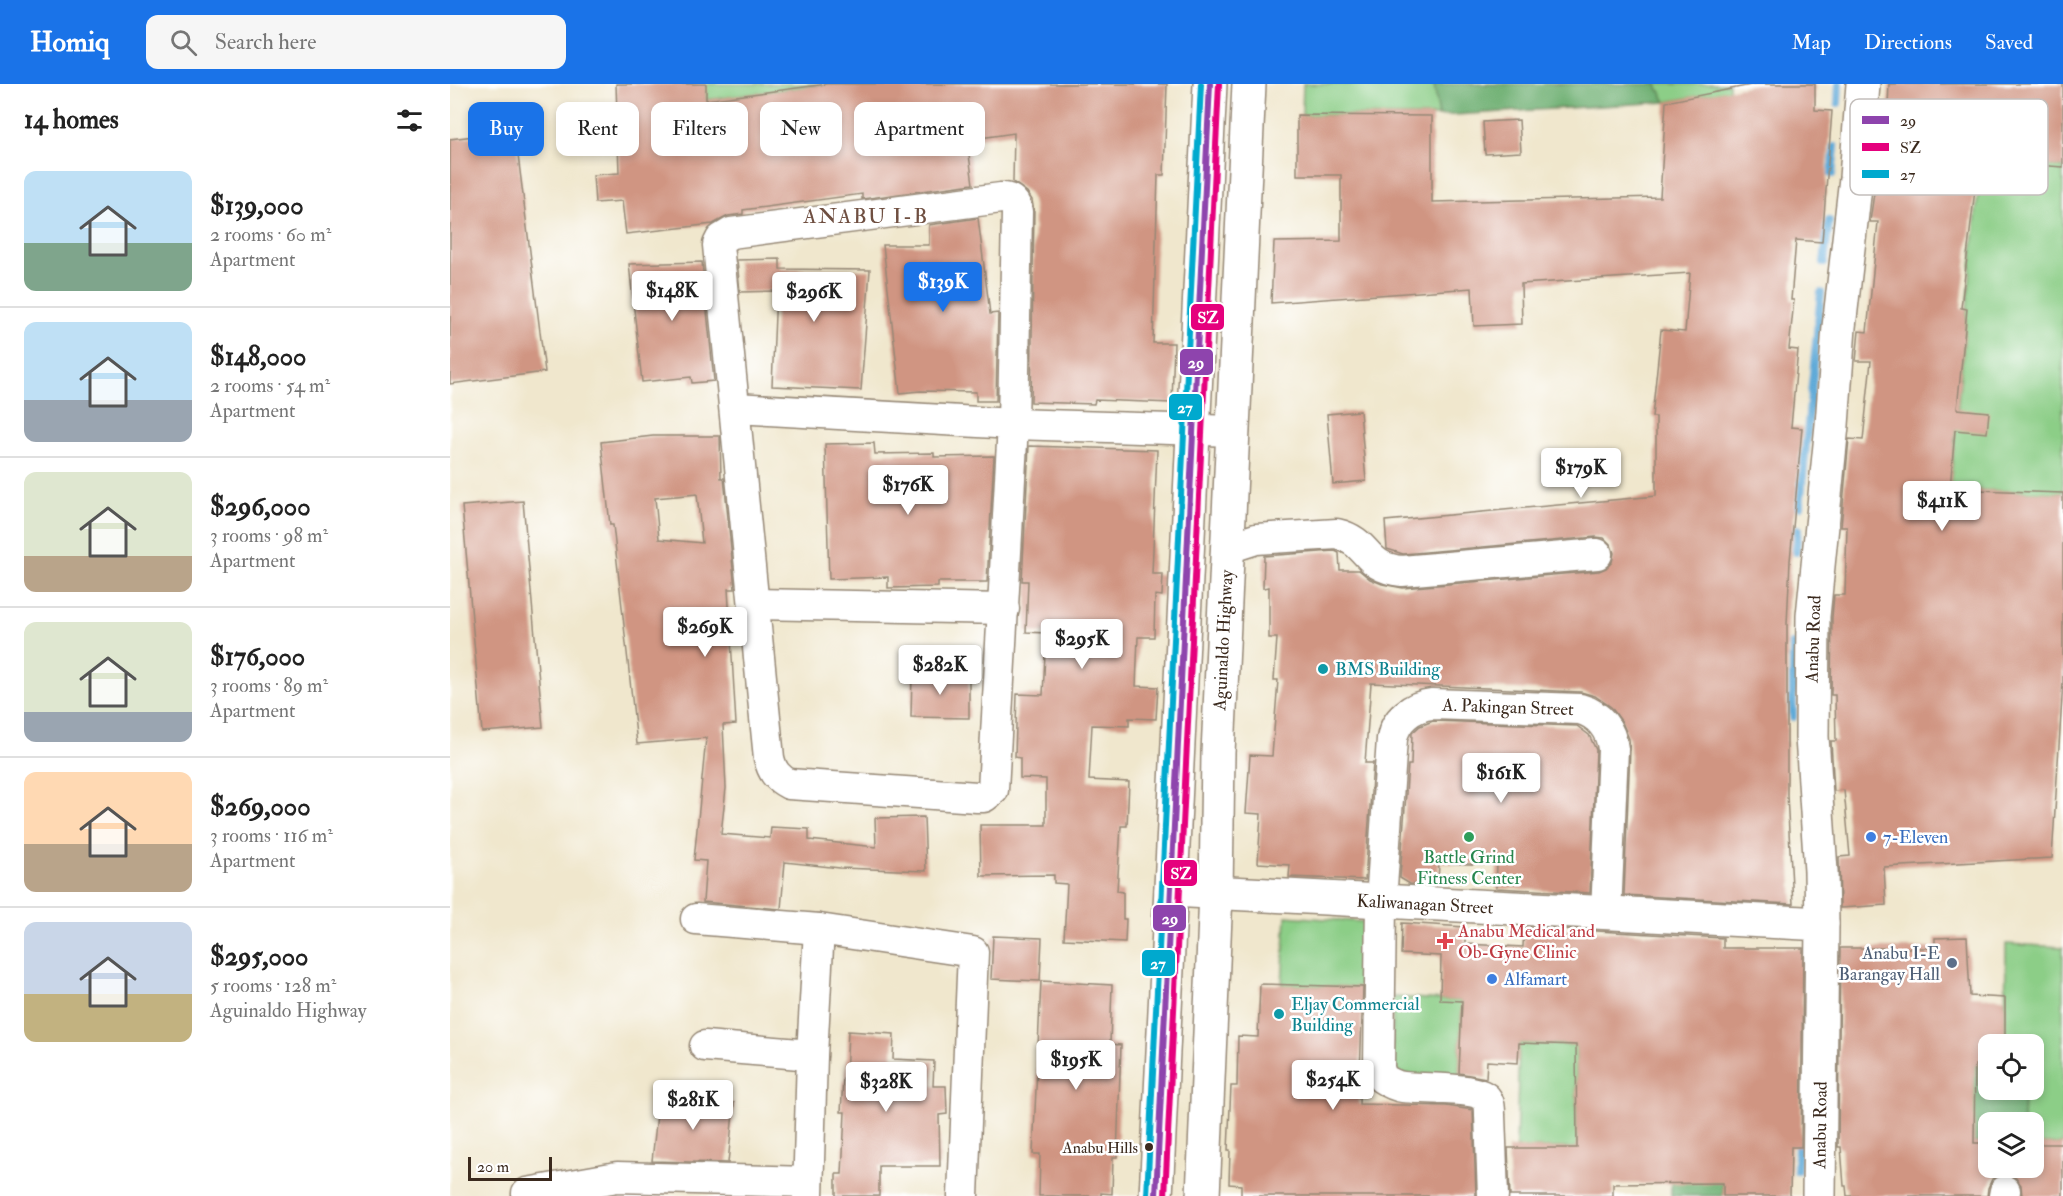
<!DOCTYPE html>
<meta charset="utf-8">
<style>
:root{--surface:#fff;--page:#f6f6f6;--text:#222;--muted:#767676;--line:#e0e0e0;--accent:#1a73e8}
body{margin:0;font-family:"IM FELL Double Pica",serif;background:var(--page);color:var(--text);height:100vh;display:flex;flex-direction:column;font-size:22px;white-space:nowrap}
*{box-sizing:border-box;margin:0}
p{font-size:20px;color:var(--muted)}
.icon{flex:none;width:33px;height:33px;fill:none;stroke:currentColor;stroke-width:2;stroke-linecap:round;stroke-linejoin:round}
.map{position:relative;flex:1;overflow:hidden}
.details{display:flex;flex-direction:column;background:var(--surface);width:450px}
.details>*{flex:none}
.guide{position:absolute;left:18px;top:18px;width:570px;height:54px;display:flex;gap:12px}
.controls{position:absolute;left:1528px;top:950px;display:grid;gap:12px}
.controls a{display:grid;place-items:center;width:66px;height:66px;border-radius:12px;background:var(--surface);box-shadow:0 3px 9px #0003;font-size:30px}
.scale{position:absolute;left:18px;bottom:15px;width:84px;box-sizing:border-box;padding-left:6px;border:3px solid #3b2a1e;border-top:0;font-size:16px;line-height:21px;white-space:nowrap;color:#3b2a1e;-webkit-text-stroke:4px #fff;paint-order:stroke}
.price{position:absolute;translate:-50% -51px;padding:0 14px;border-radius:6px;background:#fff;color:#222;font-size:20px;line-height:39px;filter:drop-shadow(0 2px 3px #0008)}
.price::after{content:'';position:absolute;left:50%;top:36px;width:18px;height:14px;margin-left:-9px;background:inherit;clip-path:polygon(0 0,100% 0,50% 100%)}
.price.current{background:var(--accent);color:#fff}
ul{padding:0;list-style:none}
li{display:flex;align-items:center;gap:18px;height:150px;padding:0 24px}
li+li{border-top:2px solid var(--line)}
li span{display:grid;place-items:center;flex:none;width:168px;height:120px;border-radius:12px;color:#555}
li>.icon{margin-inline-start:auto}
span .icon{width:72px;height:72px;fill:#fffc;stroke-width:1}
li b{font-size:26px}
h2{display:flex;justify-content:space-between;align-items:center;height:72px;padding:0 24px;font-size:26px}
.tag{padding:0 21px;border-radius:12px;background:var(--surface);box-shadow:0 3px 9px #0003;font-size:21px;line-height:54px}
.tag.current{background:var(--accent);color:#fff}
header{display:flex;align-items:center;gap:36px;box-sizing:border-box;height:84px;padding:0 30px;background:var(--accent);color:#fff}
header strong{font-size:28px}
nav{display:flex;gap:33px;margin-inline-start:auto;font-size:21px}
.search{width:420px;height:54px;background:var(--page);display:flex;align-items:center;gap:15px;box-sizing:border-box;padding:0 21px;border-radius:12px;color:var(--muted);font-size:22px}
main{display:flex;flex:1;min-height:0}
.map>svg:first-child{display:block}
.green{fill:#8cce87;stroke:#647c52;stroke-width:1.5}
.forest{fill:#71b174;stroke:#566e49;stroke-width:1.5}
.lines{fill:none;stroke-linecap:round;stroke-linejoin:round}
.stream{stroke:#60aad8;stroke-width:8}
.building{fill:#d09582;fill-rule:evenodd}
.minor-casing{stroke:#968876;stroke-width:33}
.tertiary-casing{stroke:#968876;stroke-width:36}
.trunk-casing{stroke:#968876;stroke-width:36}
.minor{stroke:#fff;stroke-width:30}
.tertiary{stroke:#fff;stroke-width:33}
.trunk{stroke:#fff;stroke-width:33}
.bus-1-casing{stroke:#fff;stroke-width:10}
.bus-2-casing{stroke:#fff;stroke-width:10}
.bus-3-casing{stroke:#fff;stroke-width:10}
.bus-1{stroke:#8e44ad;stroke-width:6}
.bus-2{stroke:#e5007d;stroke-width:6}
.bus-3{stroke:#00a9ce;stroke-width:6}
.culture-dot{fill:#0f9aa8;stroke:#fff;stroke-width:2}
.leisure-dot{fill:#2e9e5b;stroke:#fff;stroke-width:2}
.shop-dot{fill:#3f7fe0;stroke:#fff;stroke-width:2}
.health-dot{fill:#e0444e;stroke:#fff;stroke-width:2}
.service-dot{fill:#5c6f8a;stroke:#fff;stroke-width:2}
.bus-dot{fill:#3b2a1e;stroke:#fff;stroke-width:2}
.labels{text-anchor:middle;stroke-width:5;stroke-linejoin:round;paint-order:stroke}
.bus-label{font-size:16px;fill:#3b2a1e;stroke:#fff;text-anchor:end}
.street-label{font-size:18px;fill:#3b2a1e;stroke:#fff}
.culture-label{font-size:18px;fill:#0d838f;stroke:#fff;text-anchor:start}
.shop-label{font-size:18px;fill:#366cbe;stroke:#fff;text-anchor:start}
.leisure-label{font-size:18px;fill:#27864d;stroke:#fff}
.health-label{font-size:18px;fill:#be3a42;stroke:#fff;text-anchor:start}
.service-label{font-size:18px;fill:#4e5e75;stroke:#fff;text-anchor:end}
.quarter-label{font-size:21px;letter-spacing:1.5px;fill:#6f4f41;stroke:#fff}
.key{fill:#fff;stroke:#c4bfbc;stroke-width:1.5}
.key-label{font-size:16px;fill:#3b2a1e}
.line-badge{stroke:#fff;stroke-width:2}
.badge-label{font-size:16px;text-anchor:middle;font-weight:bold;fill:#fff}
</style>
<header>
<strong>Homiq</strong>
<div class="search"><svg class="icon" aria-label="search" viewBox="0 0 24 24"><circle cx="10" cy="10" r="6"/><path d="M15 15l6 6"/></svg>Search here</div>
<nav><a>Map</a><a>Directions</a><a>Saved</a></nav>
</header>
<main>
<section class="details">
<h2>14 homes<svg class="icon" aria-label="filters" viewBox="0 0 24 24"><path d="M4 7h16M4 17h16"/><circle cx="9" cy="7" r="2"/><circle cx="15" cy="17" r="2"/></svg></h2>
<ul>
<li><span style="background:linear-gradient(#bfe0f5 60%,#7fa58c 0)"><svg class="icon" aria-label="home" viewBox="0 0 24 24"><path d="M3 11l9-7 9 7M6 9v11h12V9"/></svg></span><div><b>$139,000</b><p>2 rooms · 60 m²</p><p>Apartment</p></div></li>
<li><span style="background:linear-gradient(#bfe0f5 65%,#9aa5b1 0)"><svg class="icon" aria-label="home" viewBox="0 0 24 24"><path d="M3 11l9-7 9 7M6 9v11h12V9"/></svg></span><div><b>$148,000</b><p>2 rooms · 54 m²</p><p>Apartment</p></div></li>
<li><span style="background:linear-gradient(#dfe7d0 70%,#b9a48a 0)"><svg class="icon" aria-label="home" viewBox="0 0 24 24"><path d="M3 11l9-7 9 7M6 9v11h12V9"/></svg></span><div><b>$296,000</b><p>3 rooms · 98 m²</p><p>Apartment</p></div></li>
<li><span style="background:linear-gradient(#dfe7d0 75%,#9aa5b1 0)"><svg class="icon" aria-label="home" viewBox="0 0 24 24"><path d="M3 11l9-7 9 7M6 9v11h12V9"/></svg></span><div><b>$176,000</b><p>3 rooms · 89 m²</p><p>Apartment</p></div></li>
<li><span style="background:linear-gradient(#ffd9b3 60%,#b9a48a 0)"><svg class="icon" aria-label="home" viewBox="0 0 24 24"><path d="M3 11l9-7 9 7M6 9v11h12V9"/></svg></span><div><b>$269,000</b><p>3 rooms · 116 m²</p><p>Apartment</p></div></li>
<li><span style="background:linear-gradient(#c9d6e8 60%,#c2b280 0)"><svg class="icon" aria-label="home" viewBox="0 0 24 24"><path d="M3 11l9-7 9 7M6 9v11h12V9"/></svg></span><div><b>$295,000</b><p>5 rooms · 128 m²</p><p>Aguinaldo Highway</p></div></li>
</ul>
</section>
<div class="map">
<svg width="1613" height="1112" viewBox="0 0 1613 1112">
<rect width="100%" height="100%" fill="#fff"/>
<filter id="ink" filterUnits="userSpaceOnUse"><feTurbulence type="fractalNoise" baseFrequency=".0167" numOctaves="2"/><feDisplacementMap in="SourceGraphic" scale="12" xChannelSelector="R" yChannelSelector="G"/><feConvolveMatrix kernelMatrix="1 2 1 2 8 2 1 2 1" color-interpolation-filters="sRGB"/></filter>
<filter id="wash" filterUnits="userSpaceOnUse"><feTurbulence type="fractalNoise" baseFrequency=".008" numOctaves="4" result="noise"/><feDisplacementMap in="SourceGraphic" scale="24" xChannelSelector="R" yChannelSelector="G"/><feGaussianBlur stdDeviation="1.35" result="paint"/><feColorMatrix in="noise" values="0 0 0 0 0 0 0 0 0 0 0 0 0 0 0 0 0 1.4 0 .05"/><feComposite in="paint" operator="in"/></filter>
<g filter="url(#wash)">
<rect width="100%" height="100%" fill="#f0e7cd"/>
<g class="green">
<polygon points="256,0 377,0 256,16"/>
<polygon points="853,0 984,0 989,32 852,31"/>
<polygon points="1206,0 1279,0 1279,6 1216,18"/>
<polygon points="1531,77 1613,83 1613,409 1500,405"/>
<polygon points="836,832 916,838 913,903 832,901"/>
<polygon points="1556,860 1613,863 1613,1060 1584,1060 1584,1038 1573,1038 1574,1005 1584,1005 1584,960 1555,960"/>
<polygon points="943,913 1012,917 1009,994 953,990 945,986 942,979"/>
<polygon points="1069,959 1126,961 1127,1064 1066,1064"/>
</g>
<g class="forest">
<polygon points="984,0 1206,0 1216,18 989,32"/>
<polygon points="1525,981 1539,982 1539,1005 1574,1005 1573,1038 1539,1038 1539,1059 1486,1058"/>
<polygon points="1273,1087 1273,1112 1221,1112 1221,1099"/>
</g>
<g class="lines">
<g class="stream">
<polyline points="1388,19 1389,0"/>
<polyline points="1382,90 1385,63"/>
<polyline points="1374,179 1379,137"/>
<polyline points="1350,422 1371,209"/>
<polyline points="1346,468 1348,445"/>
<polyline points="1343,560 1343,633"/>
<polyline points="1347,1087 1348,1063"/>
</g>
</g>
<g id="blocks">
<g class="building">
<polygon points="166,0 256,0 256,16 377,0 717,0 714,91 708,91 703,259 724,259 722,319 645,316 644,320 581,318 584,128 582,116 577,108 563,98 564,49 517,56 523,100 412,115 412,110 293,126 293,130 278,132 263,140 176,150 172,117 145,119 143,91 169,89"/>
<polygon points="1306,0 1365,0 1365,26 1382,27 1372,158 1346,156 1341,216 1344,216 1339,265 1348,266 1341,343 1352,344 1340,477 1337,540 1337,711 1343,820 1174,811 1180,666 1179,655 1172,638 1161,623 1145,612 1131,608 921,599 915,679 923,679 915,796 839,793 840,781 808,779 811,730 796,729 800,671 822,672 828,596 824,596 827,554 819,554 819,503 813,504 814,472 885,467 889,469 890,486 909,486 920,495 932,500 953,504 1149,487 1156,484 1162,478 1164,469 1161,461 1154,454 1146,453 953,470 937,465 935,437 1206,412 1206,333 1202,333 1211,246 1235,248 1240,189 1071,200 1072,240 1024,242 1022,204 821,219 824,158 891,157 891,91 847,91 847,31 982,32 982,118 1210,113 1216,18"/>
<polygon points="1439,0 1613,0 1613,83 1531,77 1529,97 1526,97 1511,224 1517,225 1507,325 1539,328 1537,349 1505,346 1500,405 1613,409 1613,598 1602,774 1434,783 1436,821 1390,824 1389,773 1400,772 1394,706 1384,707 1381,657 1386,657 1385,611 1381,611 1382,533 1384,511 1395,511 1397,443 1391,443 1399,355 1413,356 1421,277 1406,277 1409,247 1417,248 1428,138 1420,138 1424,109 1429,41 1437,42"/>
<polygon points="1069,36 1071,68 1035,70 1033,38"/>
<polygon points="65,47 95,288 0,300 0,55"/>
<polygon points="528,134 540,230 548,229 546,317 526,317 526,308 470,307 450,309 433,161 479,161 479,141"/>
<polygon points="330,175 330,185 420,186 411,306 322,302 326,207 290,208 287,176"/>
<polygon points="252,178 264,297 242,299 241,293 192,298 179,180"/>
<polygon points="910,327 916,397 883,400 877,330"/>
<path d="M203 352H270L271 394H274L285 505H278L286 640 273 641 276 704 271 750 320 754 321 743 359 745V756L426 763 425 734 474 733 476 787 390 784 335 778 331 825 253 818 256 777 244 776 256 654 187 660 163 441H160L151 358ZM247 410 252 459 209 455 205 414Z"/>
<polygon points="424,359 425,370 484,369 484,373 544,372 537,498 488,498 488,503 438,504 438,493 379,495 375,360"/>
<polygon points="579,362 707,366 702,490 713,490 712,512 705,511 704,553 688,553 686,602 708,603 706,635 679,634 679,642 642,641 639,696 679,698 677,742 671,742 667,807 673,808 673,835 676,835 675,858 614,855 617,800 604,799 604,791 531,792 530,741 596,741 596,695 570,694 570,674 565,673 567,610 593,611 596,549 576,548 578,497 572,497"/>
<polygon points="73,417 93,643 32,648 12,422"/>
<polygon points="462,590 519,591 519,634 461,633"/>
<polygon points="983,637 1127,642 1139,651 1146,666 1140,809 1046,804 1047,781 989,779 988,801 960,800 950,794 958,681 961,681 962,649 970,642"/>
<polygon points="952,839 1015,843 1015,860 1073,863 1074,843 1273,854 1273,864 1353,864 1351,1063 1341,1063 1340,1112 1273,1112 1273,1099 1163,1100 1163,1112 1060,1112 1058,1064 1127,1064 1126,961 1069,959 1068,979 1037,977 1036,994 1009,989 1012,917 990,916 991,872 951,870"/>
<polygon points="543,852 592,854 590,897 541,895"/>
<polygon points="1517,853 1520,912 1555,914 1555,960 1539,960 1539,982 1525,981 1524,1059 1539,1059 1539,1083 1584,1083 1584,1060 1613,1060 1613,1112 1572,1112 1571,1101 1566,1094 1558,1090 1549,1091 1542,1095 1538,1104 1537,1112 1397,1112 1396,1102 1394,1102 1391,1063 1388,1063 1390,864 1485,864 1485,854"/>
<polygon points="591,897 662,901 660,960 671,961 667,1073 663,1073 662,1110 651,1109 651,1112 589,1112 590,1070 583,1070"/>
<polygon points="810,900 913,903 909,1020 996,1022 1023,1026 1026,1112 791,1112 791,1101 779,1100 780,1066 778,1066 781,1002 787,1002 788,952 808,953"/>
<polygon points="398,947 444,950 443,975 484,977 483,1002 496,1002 497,1030 489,1031 490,1082 429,1082 429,1112 386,1112 386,1090 392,1090 395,1028 391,1028 393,995 396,995"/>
<polygon points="209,1012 284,1019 278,1079 202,1077"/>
</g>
</g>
</g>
<g filter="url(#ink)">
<use href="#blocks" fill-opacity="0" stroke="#968876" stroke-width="1.5"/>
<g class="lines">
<g class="minor-casing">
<g id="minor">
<path d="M551 114C561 113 566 119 567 128L563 340 543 706 534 713H527L339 700C327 694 322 687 319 674L268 161 271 155 281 149Z"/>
<polyline points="285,324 563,340 784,347"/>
<path d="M778 464 806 455 887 450C921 458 912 483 952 487L1147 470"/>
<polyline points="304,520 554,525"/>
<polyline points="246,835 369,845 523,868 513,1112"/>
<polyline points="255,962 362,971"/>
<polyline points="77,1112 77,1109 167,1093 358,1098"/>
<polyline points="358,1112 362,971 369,845"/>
<path d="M1043 1112 1040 1031C1040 1025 1040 1019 1036 1014 1026 1003 969 1005 953 1003 945 1002 938 998 932 994L929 984 931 818 942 655C945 636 962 622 982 620L1130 625C1149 630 1161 646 1163 665L1156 830"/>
<polyline points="1554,1112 1555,1107"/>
</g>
</g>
<g class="tertiary-casing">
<g id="tertiary">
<polyline points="721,806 1372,840"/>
<polyline points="1369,1112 1372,840 1371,787 1362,653 1363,532 1382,341 1389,243 1406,94 1413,0"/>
</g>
</g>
<g class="trunk-casing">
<g id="trunk">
<polyline points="706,1112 760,0"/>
<polyline points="753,1112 766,809 768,669 799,0"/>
</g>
</g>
<use href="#minor" class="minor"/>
<use href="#tertiary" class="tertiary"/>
<use href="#trunk" class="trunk"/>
<g class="bus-1-casing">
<polyline id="bus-1" points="706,1112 760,0"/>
</g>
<g class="bus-2-casing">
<polyline id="bus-2" points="715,1112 769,0"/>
</g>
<g class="bus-3-casing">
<polyline id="bus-3" points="697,1112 751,0"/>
</g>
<use href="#bus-1" class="bus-1"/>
<use href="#bus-2" class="bus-2"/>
<use href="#bus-3" class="bus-3"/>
</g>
</g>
<g class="culture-dot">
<circle cx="873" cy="585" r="6"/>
<circle cx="829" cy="930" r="6"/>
</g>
<circle class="leisure-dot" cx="1019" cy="753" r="6"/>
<g class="shop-dot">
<circle cx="1421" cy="753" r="6"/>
<circle cx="1042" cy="895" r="6"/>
</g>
<path class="health-dot" d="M992 848h6v6h6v6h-6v6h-6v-6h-6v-6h6z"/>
<circle class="service-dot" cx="1502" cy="879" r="6"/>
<circle class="bus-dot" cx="699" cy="1063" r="5"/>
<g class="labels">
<g class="bus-label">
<text x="688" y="1069">Anabu Hills</text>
</g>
<g class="street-label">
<text transform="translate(1363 555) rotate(-88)" y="6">Anabu Road</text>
<text transform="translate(773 556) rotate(-87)" y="6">Aguinaldo Highway</text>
<text transform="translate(1058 623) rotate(2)" y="6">A. Pakingan Street</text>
<text transform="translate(975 820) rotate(3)" y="6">Kaliwanagan Street</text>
<text transform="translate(1370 1041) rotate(-89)" y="6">Anabu Road</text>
</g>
<g class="culture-label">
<text x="885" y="591">BMS Building</text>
<text x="841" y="926">Eljay Commercial<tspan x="841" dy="21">Building</tspan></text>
</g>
<g class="shop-label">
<text x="1433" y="759">7-Eleven</text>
<text x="1054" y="901">Alfamart</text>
</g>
<g class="leisure-label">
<text x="1019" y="779">Battle Grind<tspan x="1019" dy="21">Fitness Center</tspan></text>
</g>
<g class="health-label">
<text x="1008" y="853">Anabu Medical and<tspan x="1008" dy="21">Ob-Gyne Clinic</tspan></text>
</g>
<g class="service-label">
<text x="1490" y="875">Anabu I-E<tspan x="1490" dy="21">Barangay Hall</tspan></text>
</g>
<g class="quarter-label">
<text x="416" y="139">ANABU I-B</text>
</g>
</g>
<rect x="1400" y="15" width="198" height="96" rx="9" class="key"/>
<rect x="1412" y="32" width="27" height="8" fill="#8e44ad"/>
<rect x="1412" y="59" width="27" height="8" fill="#e5007d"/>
<rect x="1412" y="86" width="27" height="8" fill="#00a9ce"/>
<g class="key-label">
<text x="1450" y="42">29</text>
<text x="1450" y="69">SZ</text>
<text x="1450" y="96">27</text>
</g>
<g class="line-badge">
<rect x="740" y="219" width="35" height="28" rx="6" fill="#e5007d"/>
<rect x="729" y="264" width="35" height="28" rx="6" fill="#8e44ad"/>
<rect x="718" y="309" width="35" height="28" rx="6" fill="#00a9ce"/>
<rect x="713" y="775" width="35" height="28" rx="6" fill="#e5007d"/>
<rect x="702" y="820" width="35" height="28" rx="6" fill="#8e44ad"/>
<rect x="691" y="865" width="35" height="28" rx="6" fill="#00a9ce"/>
</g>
<g class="badge-label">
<text x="758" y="239">SZ</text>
<text x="746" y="284">29</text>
<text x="735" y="329">27</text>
<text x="731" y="795">SZ</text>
<text x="720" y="840">29</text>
<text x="708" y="885">27</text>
</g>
</svg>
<div class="controls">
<a><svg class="icon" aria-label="locate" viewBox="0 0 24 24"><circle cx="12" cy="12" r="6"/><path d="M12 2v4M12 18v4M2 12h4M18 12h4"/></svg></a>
<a><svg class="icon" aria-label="layers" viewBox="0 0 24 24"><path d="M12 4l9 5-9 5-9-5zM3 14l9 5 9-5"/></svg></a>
</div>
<div class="scale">20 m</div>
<b class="price current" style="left:493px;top:229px">$139K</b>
<b class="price" style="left:222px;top:238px">$148K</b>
<b class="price" style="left:364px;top:239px">$296K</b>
<b class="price" style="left:1131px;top:415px">$179K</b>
<b class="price" style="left:458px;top:432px">$176K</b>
<b class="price" style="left:1492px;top:448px">$411K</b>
<b class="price" style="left:255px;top:574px">$269K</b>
<b class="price" style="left:632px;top:586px">$295K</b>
<b class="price" style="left:490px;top:612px">$282K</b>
<b class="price" style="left:1051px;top:720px">$161K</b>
<b class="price" style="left:626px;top:1007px">$195K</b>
<b class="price" style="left:883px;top:1027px">$254K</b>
<b class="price" style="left:436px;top:1029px">$328K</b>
<b class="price" style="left:243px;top:1047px">$281K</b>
<div class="guide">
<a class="tag current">Buy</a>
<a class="tag">Rent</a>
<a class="tag">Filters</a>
<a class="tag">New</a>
<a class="tag">Apartment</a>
</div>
</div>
</main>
